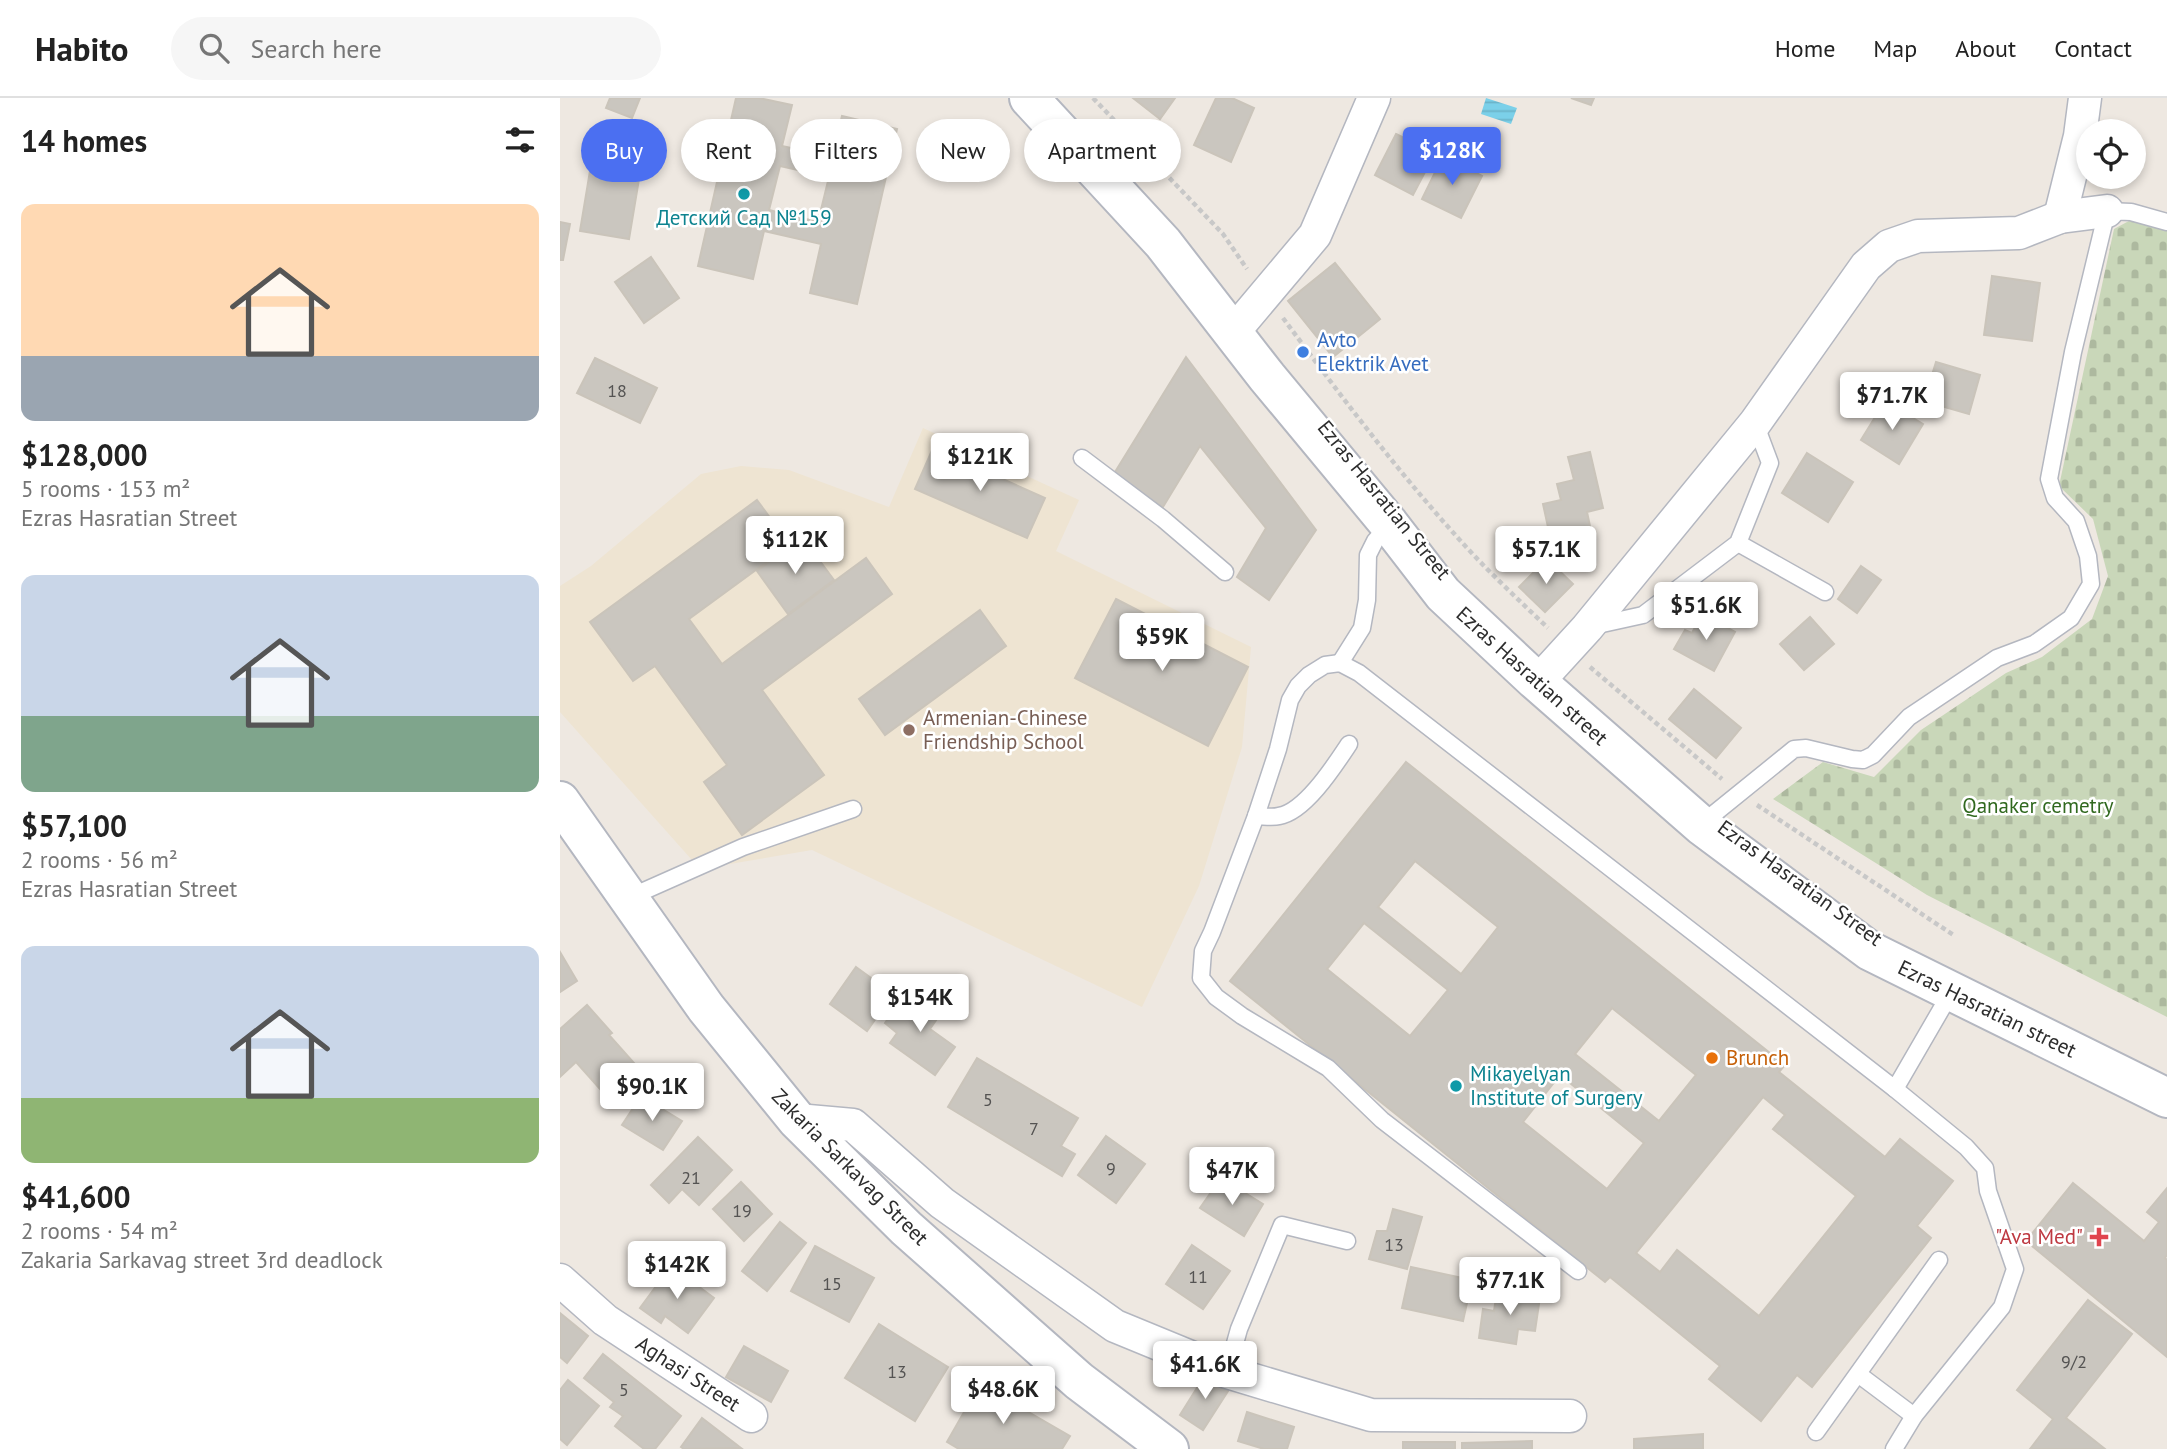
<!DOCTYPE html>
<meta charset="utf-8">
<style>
:root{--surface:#fff;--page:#f6f6f6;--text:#222;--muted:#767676;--line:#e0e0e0;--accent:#4b6ff1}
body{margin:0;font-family:"PT Sans",sans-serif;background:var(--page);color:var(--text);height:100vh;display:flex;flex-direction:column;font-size:26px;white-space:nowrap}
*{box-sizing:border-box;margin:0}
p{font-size:23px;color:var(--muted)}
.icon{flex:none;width:38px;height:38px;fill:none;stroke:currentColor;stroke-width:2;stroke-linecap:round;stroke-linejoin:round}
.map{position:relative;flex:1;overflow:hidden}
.side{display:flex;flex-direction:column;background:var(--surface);width:560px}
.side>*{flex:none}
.top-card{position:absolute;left:21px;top:21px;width:665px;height:63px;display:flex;gap:14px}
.controls{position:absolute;left:1516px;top:21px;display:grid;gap:14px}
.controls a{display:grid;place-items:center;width:70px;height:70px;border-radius:50%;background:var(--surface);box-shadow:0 4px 10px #0003;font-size:35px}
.price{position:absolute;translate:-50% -60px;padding:0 16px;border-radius:7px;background:#fff;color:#222;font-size:23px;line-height:46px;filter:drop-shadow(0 2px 4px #0008)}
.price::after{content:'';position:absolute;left:50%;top:42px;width:21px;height:16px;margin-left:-10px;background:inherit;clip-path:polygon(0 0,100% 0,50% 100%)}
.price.current{background:var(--accent);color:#fff}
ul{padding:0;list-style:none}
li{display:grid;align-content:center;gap:14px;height:371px;padding:0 21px}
li span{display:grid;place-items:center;height:217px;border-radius:14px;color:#555}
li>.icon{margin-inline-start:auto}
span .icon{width:126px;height:126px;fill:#fffc;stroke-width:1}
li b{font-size:30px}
h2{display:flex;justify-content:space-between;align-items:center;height:84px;padding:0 21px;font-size:30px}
.chip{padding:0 24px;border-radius:32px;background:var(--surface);box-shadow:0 4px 10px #0003;font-size:24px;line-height:63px}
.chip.current{background:var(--accent);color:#fff}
header{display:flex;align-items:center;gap:42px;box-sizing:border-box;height:98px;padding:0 35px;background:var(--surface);border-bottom:2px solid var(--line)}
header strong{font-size:33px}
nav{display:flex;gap:38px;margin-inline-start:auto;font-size:24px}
.search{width:490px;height:63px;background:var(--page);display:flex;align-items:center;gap:18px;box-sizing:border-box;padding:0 24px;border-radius:38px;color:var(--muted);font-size:26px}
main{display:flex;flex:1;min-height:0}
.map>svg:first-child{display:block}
.education{fill:#eee4d2}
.cemetery{fill:url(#cemetery-stones)}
.water{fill:url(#water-rules)}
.building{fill:#cac6bf;stroke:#cac4ba;stroke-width:2;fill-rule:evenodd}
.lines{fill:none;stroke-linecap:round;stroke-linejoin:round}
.service-casing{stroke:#b4b7c0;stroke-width:19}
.minor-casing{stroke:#b4b7c0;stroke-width:35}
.tertiary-casing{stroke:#b4b7c0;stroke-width:42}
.secondary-casing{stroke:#b4b7c0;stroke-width:42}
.path{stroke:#c8c8c8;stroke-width:4.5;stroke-dasharray:5 3.5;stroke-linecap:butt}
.service{stroke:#fff;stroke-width:16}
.minor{stroke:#fff;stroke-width:32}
.tertiary{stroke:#fff;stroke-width:38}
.secondary{stroke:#fff;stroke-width:38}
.culture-dot{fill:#0f9aa8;stroke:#fff;stroke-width:2.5}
.shop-dot{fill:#3f7fe0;stroke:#fff;stroke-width:2.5}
.education-dot{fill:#8d6e63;stroke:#fff;stroke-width:2.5}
.food-dot{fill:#e8710a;stroke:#fff;stroke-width:2.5}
.health-dot{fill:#e0444e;stroke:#fff;stroke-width:2.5}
.labels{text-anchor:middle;stroke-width:5;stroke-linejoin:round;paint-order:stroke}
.number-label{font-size:18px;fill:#545352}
.culture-label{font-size:21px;fill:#0d838f;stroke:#fff}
.shop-label{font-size:21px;fill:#366cbe;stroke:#fff;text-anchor:start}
.street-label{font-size:21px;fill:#2d2d2d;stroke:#fff}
.education-label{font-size:21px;fill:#785e54;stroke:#fff;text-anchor:start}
.park-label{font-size:21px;fill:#31691f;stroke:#fff}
.food-label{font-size:21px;fill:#c56008;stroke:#fff;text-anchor:start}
.health-label{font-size:21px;fill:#be3a42;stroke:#fff;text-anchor:end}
</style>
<header>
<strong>Habito</strong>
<div class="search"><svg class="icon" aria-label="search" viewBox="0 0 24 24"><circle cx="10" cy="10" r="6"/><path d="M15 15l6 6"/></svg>Search here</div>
<nav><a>Home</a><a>Map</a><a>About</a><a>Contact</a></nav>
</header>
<main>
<section class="side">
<h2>14 homes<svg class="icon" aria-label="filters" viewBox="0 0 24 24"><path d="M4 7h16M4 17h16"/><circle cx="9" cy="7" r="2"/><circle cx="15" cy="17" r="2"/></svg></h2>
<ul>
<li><span style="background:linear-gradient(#ffd9b3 70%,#9aa5b1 0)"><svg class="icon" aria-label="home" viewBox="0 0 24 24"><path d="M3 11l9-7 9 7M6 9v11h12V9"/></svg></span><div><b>$128,000</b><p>5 rooms · 153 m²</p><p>Ezras Hasratian Street</p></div></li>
<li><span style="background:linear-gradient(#c9d6e8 65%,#7fa58c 0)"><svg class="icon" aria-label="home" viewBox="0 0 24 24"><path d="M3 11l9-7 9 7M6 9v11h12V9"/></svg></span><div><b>$57,100</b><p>2 rooms · 56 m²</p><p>Ezras Hasratian Street</p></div></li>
<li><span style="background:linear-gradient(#c9d6e8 70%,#8fb573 0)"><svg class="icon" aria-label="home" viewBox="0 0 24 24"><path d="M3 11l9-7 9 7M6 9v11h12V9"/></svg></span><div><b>$41,600</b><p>2 rooms · 54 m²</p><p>Zakaria Sarkavag street 3rd deadlock</p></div></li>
</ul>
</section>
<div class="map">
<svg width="1607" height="1351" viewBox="0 0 1607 1351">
<defs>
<pattern id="cemetery-stones" width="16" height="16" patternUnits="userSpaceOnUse" patternTransform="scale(1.75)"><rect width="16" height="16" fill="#c9d7b9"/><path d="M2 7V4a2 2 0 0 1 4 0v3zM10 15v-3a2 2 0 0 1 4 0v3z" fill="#adb99f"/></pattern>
<pattern id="water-rules" width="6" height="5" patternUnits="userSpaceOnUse" patternTransform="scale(1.75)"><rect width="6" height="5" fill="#7bd0e9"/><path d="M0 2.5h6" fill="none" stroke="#6bb3c8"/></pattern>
</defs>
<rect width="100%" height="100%" fill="#eee8e1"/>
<polygon class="education" points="363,330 519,402 496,453 691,549 682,649 639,788 582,909 252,752 140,771 0,614 0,488 31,468 141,376 181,368 229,372 329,409"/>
<polygon class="cemetery" points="1580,117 1607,127 1607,919 1367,797 1213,701 1263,664 1314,679 1361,632 1446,575 1482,559 1532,521 1548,478 1533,421 1499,388 1554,131"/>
<polygon class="water" points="926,0 957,10 951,26 921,16"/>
<g class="building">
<polygon points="50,0 80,0 72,20 46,10"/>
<path d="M176 0H199L232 7 222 48 272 59 282 18 337 31 297 206 250 195 261 146 204 133 193 181 138 168ZM220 68 269 79 258 124 209 112Z"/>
<polygon points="573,0 615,0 600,21"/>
<polygon points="656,0 672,0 694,10 671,64 634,47"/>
<polygon points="1011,0 1034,0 1031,7"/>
<polygon points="836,36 875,55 853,97 815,77"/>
<polygon points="883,58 922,78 901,120 862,101"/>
<polygon points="30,73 79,81 69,141 20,133"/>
<polygon points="0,124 10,126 3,162 0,162"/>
<polygon points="91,159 119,200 84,225 55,184"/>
<polygon points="775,165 820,221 773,259 728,203"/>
<polygon points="1432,178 1480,185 1472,243 1424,237"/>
<polygon points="626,259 756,432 709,502 677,479 706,430 640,348 603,409 552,379"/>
<polygon points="35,260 97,290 80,325 17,295"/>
<polygon points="1376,264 1420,277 1409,316 1364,303"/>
<polygon points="1325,303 1363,326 1339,366 1301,342"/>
<polygon points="373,350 485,400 467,440 355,391"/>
<polygon points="1030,354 1043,410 1027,414 1031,433 1006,436 1001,446 991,443 983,406 1001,402 997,386 1014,382 1008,359"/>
<polygon points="1247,355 1293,384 1268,424 1222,395"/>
<polygon points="197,402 230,447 129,521 162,566 306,460 332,496 202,592 264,677 182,737 144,684 167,667 95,568 73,583 30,524"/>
<polygon points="242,439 274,482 228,516 197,473"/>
<polygon points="987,461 1013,486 985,514 959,489"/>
<polygon points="1301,468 1321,482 1297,515 1278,501"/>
<polygon points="556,501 688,569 648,648 515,580"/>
<polygon points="420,512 446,548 325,637 299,601"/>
<polygon points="1142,516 1175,534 1154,573 1114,551 1125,532 1132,535"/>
<polygon points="1250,519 1274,546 1244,572 1220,546"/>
<polygon points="1134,591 1181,630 1156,660 1109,621"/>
<path d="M846 664 1225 967 1219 974 1325 1059 1340 1041 1393 1083 1357 1128 1371 1140 1252 1289 1237 1277 1201 1323 1149 1281 1160 1268 1050 1179 1045 1184 670 883ZM855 763 938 829 901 876 818 809ZM804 825 888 892 850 938 767 871ZM1052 910 1136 977 1099 1023 1015 956ZM1000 977 1084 1045 1047 1091 963 1024ZM1203 999 1225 1017 1213 1031 1296 1098 1199 1218 1117 1152 1100 1174 1076 1155Z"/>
<polygon points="0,854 17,883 0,894"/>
<polygon points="296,869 333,896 307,933 270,906"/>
<polygon points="362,897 383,912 370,931 395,949 375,977 330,945 337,935 325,925 341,902 353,910"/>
<polygon points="27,907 52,935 49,937 81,973 49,1001 16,964 0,979 0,931"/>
<polygon points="417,960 518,1020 501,1048 515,1056 502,1078 388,1009"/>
<polygon points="81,998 122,1023 103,1052 62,1027"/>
<polygon points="546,1038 585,1066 556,1105 518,1077"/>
<polygon points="138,1039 172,1072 139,1107 122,1091 109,1105 91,1087"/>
<polygon points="661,1080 703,1106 684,1138 640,1110"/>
<polygon points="181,1084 212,1116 184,1143 153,1111"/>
<polygon points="1513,1085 1584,1143 1599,1124 1587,1114 1607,1090 1607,1157 1605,1160 1607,1162 1607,1259 1466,1143"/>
<polygon points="833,1111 862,1119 847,1171 809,1161 817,1133 827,1133"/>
<polygon points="220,1124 246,1145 207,1193 182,1173"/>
<polygon points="632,1147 670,1173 643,1211 606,1186"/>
<polygon points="255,1148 314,1180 289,1224 231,1193"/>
<polygon points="111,1168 154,1200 128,1235 105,1218 101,1225 80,1210"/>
<polygon points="851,1169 912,1182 903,1223 842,1210"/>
<polygon points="937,1193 980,1199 975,1233 958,1231 956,1246 919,1240 923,1211 934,1213"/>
<polygon points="1528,1202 1572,1236 1506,1320 1545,1351 1470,1351 1493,1321 1457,1292"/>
<polygon points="0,1215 28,1238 7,1265 0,1259"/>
<polygon points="319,1226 388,1269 355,1323 285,1280"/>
<polygon points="184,1248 228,1273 211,1304 166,1279"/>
<polygon points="43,1256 121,1318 95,1351 84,1351 55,1328 63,1318 50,1309 54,1304 24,1280"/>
<polygon points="647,1274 670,1290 643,1332 620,1317"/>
<polygon points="8,1282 39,1308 7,1347 0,1341 0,1292"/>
<polygon points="420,1286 510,1338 502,1351 399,1351 387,1344"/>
<polygon points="687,1314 734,1329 727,1351 704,1351 678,1343"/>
<polygon points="142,1320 181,1350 124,1351 121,1349"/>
<polygon points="1143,1336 1143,1351 1074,1351 1074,1341"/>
<polygon points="972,1343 972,1351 902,1351 902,1345"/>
<rect x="843" y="1344" width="52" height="7"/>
</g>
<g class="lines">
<g class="service-casing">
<g id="service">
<polyline points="522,360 603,421 665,474"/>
<polyline points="1178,445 1265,494"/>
<polyline points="1033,528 1083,517 1178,445 1210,365 1195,325"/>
<polyline points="780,565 802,530 807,502 808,457 815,443 829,427"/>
<path d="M696 718C703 718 712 720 719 718 745 714 775 667 789 646"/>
<polyline points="1150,719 1234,651 1246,650 1292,661 1303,662 1313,657 1349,619 1437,560 1474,546 1511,520 1531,486 1528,458 1516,423 1495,400 1489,381 1513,254 1547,113 1571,114 1607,124"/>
<polyline points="68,800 183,749 293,711"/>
<polyline points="1018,1173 822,1022 768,970 682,918 656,899 641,880 643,853 652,834 696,718 718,651 730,602 738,588 749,577 765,567 780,565 799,575 1335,991 1393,891"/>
<polyline points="667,1274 679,1231 722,1127 787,1143"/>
<polyline points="1298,1276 1354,1318"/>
<polyline points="1256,1334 1379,1162"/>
<polyline points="1334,1351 1354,1318 1442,1209 1455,1171 1428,1093 1425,1070 1406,1049 1335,991"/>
</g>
</g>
<g class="minor-casing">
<g id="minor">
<polyline points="1500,119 1520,38 1525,0"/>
<polyline points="681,225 755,137 814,0"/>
<polyline points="985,576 1027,530 1195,325 1306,168 1329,148 1358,138 1459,135 1500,119 1547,113"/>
<polyline points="237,1022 293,1027 382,1105 555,1228 667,1274 811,1317 1010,1318"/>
<polyline points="0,1182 45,1222 191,1318"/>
</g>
</g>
<g class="tertiary-casing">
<polyline id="tertiary" points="469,0 603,145 707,279 829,426 883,496 975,582 1142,728 1310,853 1607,1000"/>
</g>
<g class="secondary-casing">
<polyline id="secondary" points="0,703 146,910 237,1022 346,1130 519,1283 609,1351"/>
</g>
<g class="path">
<polyline points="533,0 663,136 687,171"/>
<path d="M723 220C787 306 852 393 926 470 946 490 967 510 988 530"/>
<polyline points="1030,569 1162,681"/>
<polyline points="1197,707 1395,838"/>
</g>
<use href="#service" class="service"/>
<use href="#minor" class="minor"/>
<use href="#tertiary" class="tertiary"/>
<use href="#secondary" class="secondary"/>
</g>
<g class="culture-dot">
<circle cx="184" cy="96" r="7"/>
<circle cx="896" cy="988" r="7"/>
</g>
<circle class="shop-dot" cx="743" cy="254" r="7"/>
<circle class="education-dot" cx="349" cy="632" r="7"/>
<circle class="food-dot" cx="1152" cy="960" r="7"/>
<path class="health-dot" d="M1535.5 1128.5h7v7h7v7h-7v7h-7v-7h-7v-7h7z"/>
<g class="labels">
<g class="number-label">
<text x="57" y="299">18</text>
<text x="428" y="1008">5</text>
<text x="474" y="1037">7</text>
<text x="551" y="1077">9</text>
<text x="131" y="1086">21</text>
<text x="182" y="1119">19</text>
<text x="834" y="1153">13</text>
<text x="638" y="1185">11</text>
<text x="272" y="1192">15</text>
<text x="1514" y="1270">9/2</text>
<text x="337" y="1280">13</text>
<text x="64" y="1298">5</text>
</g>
<g class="culture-label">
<text x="184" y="127">Детский Сад №159</text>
<text x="910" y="983" text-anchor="start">Mikayelyan<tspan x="910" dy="24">Institute of Surgery</tspan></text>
</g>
<g class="shop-label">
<text x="757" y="249">Avto<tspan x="757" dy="24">Elektrik Avet</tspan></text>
</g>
<g class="street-label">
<text transform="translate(824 402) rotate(51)" y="7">Ezras Hasratian Street</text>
<text transform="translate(972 578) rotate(42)" y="7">Ezras Hasratian street</text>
<text transform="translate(1240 785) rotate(36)" y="7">Ezras Hasratian Street</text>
<text transform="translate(1427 911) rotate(26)" y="7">Ezras Hasratian street</text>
<text transform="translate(290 1069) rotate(45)" y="7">Zakaria Sarkavag Street</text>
<text transform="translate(128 1276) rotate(33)" y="7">Aghasi Street</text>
</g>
<g class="education-label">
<text x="363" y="627">Armenian-Chinese<tspan x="363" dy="24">Friendship School</tspan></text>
</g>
<g class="park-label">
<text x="1478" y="715">Qanaker cemetry</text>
</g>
<g class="food-label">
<text x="1166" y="967">Brunch</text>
</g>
<g class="health-label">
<text x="1523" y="1146">"Ava Med"</text>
</g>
</g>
</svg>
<div class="controls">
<a><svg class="icon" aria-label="locate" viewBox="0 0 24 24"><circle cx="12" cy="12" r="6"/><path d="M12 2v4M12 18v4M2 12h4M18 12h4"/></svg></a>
</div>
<b class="price current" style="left:892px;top:89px">$128K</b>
<b class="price" style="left:1332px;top:334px">$71.7K</b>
<b class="price" style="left:420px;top:395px">$121K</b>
<b class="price" style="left:235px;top:478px">$112K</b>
<b class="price" style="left:986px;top:488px">$57.1K</b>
<b class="price" style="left:1146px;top:544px">$51.6K</b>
<b class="price" style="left:602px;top:575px">$59K</b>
<b class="price" style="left:360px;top:936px">$154K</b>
<b class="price" style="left:92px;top:1025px">$90.1K</b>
<b class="price" style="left:672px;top:1109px">$47K</b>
<b class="price" style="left:117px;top:1203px">$142K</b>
<b class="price" style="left:950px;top:1219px">$77.1K</b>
<b class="price" style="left:645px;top:1303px">$41.6K</b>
<b class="price" style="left:443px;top:1328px">$48.6K</b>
<div class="top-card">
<a class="chip current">Buy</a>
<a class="chip">Rent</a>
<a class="chip">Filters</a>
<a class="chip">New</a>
<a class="chip">Apartment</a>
</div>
</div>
</main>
